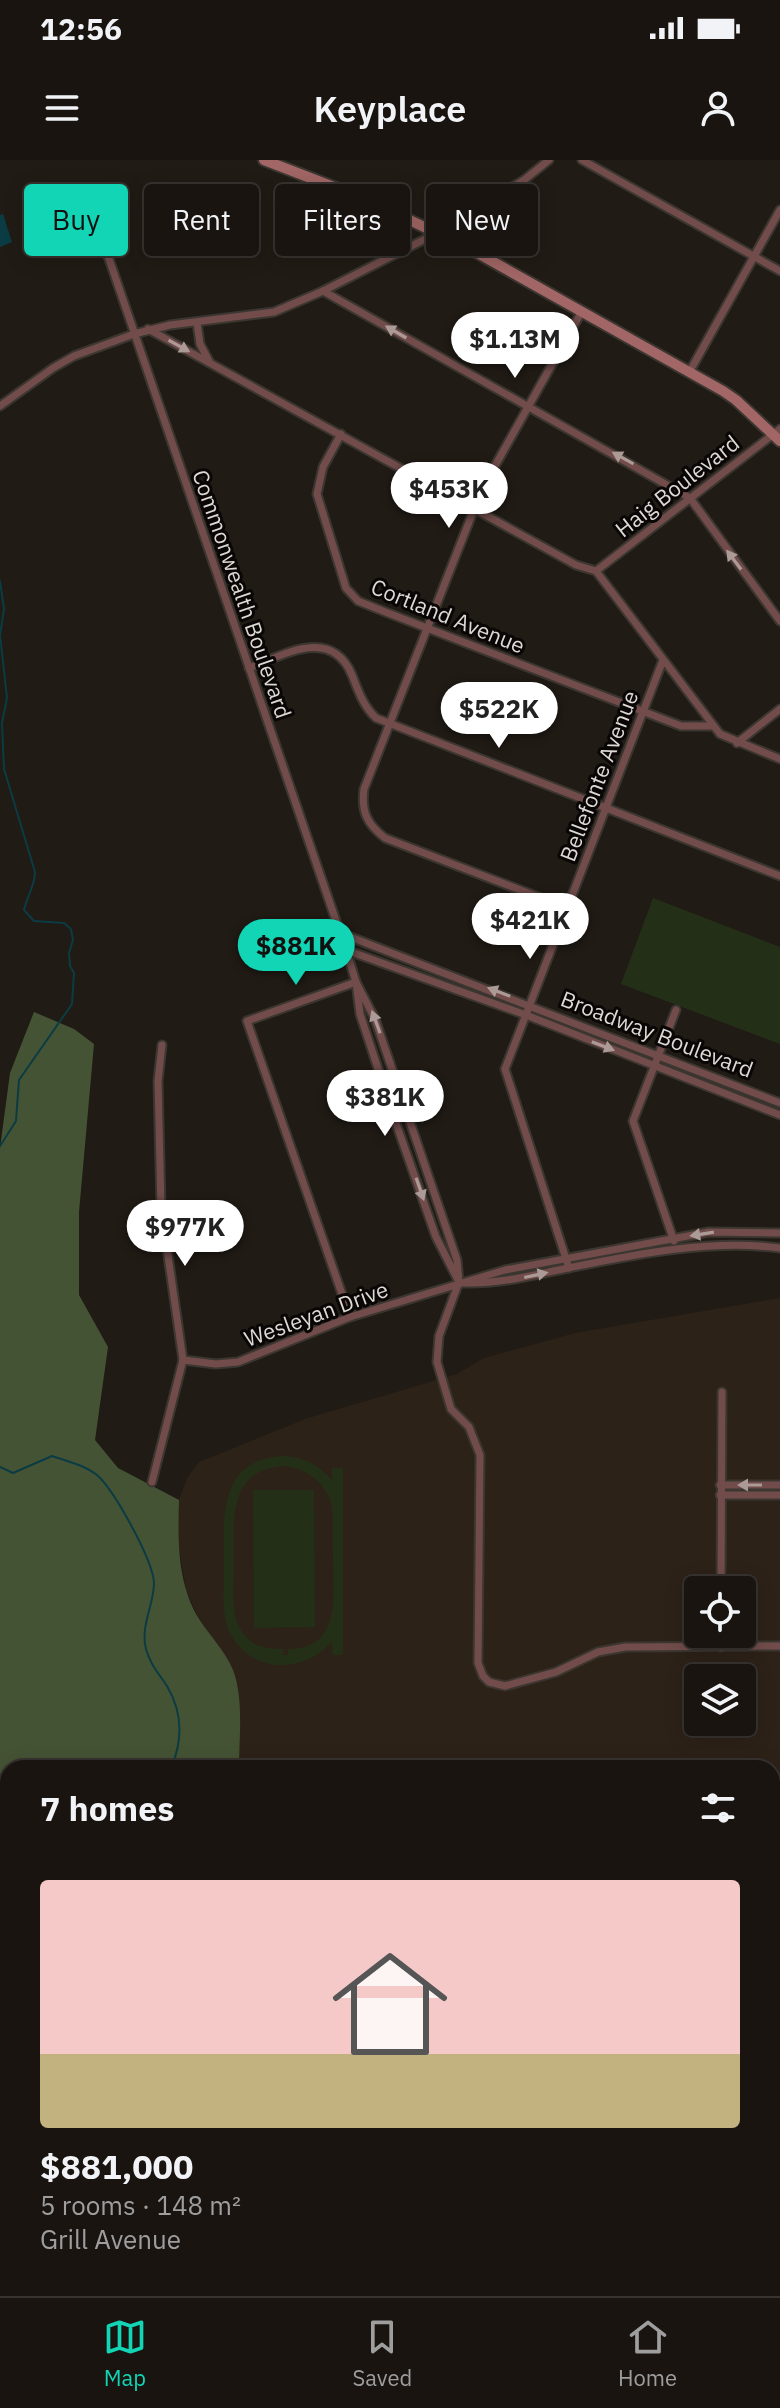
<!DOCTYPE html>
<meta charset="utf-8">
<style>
:root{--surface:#191410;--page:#26211e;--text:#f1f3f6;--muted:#9f9e9f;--line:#373330;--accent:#11d5b4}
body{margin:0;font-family:"IBM Plex Sans",sans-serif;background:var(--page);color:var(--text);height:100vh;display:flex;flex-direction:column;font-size:30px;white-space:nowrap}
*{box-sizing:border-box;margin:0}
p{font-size:26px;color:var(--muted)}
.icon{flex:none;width:44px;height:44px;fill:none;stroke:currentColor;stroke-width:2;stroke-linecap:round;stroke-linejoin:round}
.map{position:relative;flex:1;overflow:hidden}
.side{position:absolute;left:0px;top:1600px;width:780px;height:536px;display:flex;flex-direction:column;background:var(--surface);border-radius:24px 24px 0 0;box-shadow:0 4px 20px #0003,0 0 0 2px var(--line)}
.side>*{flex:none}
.hud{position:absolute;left:24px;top:24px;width:732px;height:72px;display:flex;gap:16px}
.controls{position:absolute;left:684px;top:1416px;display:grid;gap:16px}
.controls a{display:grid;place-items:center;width:72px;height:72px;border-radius:8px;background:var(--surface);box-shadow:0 4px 20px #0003,0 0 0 2px var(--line);font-size:40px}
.price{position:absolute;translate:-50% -68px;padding:0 18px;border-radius:28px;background:#fff;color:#222;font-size:26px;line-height:52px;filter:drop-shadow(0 2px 4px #0008)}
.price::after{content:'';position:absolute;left:50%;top:48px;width:24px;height:18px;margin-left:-12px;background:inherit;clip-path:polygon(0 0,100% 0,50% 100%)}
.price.active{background:var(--accent);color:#111}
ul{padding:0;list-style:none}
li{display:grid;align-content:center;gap:16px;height:424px;padding:0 40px}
li span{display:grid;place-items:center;height:248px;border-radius:8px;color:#555}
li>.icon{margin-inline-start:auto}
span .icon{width:144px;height:144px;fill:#fffc;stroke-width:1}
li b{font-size:34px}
h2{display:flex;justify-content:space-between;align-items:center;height:96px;padding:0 40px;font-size:34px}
.pill{padding:0 28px;border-radius:8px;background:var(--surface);box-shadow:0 4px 20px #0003,0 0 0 2px var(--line);font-size:28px;line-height:72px}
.pill.active{background:var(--accent);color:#111}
.status{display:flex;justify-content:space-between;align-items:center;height:56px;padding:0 40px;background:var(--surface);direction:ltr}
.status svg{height:22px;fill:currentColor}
header{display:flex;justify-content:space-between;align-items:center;height:104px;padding:0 40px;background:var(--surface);font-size:36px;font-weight:600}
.tabs{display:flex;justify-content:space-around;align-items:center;height:112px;border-top:2px solid var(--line);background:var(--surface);font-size:22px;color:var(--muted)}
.tabs a{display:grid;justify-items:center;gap:4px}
.tabs .active{color:var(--accent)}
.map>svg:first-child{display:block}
.built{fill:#2d2218;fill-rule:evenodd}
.green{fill:#242f18;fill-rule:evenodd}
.forest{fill:#455335}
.water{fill:#0b3c44}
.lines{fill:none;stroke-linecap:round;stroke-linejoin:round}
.stream{stroke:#0b3c44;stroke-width:2}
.street-casing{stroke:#3b3630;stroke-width:11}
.secondary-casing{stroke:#3b3630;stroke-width:14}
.street{stroke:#714c4b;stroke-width:7}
.secondary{stroke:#a16665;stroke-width:10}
.oneway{fill:#ac9a97}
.labels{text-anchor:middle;stroke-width:6;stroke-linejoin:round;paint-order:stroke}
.street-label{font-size:22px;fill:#ddd9d5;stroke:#090605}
</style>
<div class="status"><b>12:56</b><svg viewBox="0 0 49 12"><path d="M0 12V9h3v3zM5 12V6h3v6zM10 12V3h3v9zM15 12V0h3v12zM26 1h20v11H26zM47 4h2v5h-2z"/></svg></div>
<header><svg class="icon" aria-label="menu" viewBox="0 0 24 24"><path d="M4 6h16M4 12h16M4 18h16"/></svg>Keyplace<svg class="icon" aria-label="person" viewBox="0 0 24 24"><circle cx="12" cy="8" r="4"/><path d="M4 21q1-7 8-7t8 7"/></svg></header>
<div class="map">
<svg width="780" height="2136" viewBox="0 0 780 2136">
<rect width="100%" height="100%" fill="#211b15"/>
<g class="built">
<path d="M780 1138V1942H772V1608H239L238 1528 232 1508 197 1455 186 1430 178 1381 179 1340 187 1318 199 1302 305 1259 457 1214 484 1198 575 1173ZM698 1430H742V1474H698ZM698 1518H742V1562H698Z"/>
<polygon points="8,1825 8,2034 0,2037 0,1834"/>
</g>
<g class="green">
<polygon points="653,738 780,787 780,884 621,824"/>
<path d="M284 1296C304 1297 319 1305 332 1320V1308H343V1495H333L332 1481C304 1515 249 1514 229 1471 221 1452 224 1430 224 1410 224 1360 216 1299 284 1296ZM284 1306C307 1309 322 1320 331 1342 334 1360 332 1380 333 1398 333 1436 342 1489 288 1489V1495L277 1494H283V1489C259 1489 246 1484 236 1460 232 1440 234 1418 234 1397 234 1356 229 1310 284 1306Z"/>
<polygon points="253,1330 314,1330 315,1467 254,1468"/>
<polygon points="308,2128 565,2128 565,2136 312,2136"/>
</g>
<g class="forest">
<path d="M34 852 74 869 94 884 79 1052V1135L108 1187 95 1280 118 1308 179 1340C178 1379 177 1418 196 1454 207 1473 225 1490 233 1510 244 1539 239 1577 239 1608H8V1718L0 1712V988L10 913Z"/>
<polygon points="8,1789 8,1825 0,1834 0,1802"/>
<polygon points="8,2033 8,2128 308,2128 312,2136 0,2136 0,2036"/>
</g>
<polygon class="water" points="3,54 12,82 0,87 0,55"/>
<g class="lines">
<g class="stream">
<path d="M0 421 4 449 0 475 7 538 2 563 4 609 35 712C35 725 27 737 24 750L34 761 64 763 71 769 73 780 69 793 70 806 74 813 72 844 19 920 16 961 0 986"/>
<path d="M0 1307 13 1313 52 1296C67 1301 84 1305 97 1315 114 1330 153 1400 154 1423 154 1445 140 1466 146 1489 150 1504 159 1514 167 1526 183 1553 183 1580 171 1608"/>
<polyline points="470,2128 482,2136"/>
</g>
<g class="street-casing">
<g id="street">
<polyline points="582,0 780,111"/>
<polyline points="95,58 346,790 356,822 360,854 398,969 436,1077 459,1122"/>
<polyline points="323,131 690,338 780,461"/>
<polyline points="197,163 200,184 209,201"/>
<polyline points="148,169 576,405 596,411 720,574 780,599"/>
<polyline points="690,211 780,50"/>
<polyline points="0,246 53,208 74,196 134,174 170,165 274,152 323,131 437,73 524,20 549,0"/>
<polyline points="341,274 323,307 317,334 346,428 358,441 388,453 681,566 713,566"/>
<polyline points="596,411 780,269"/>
<path d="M249 508C284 495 331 466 352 515 358 530 363 546 376 558L780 716"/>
<polyline points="737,583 780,549"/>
<path d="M567 748 385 678C367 664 361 652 364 629L482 329 582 151"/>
<polyline points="340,773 780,943"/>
<polyline points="346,790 526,855 780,955"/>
<polyline points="357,824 375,859 457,1100 459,1122 439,1176 437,1202 451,1249 469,1267 480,1295 478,1503 483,1516 489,1522 505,1526 556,1512 598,1492 625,1487 780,1486"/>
<polyline points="674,1081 633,961 676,850"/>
<polyline points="569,1108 505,909 663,500"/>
<path d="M465 1123C500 1124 533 1115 568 1108 637 1094 710 1079 780 1088"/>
<polyline points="350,1157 247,861 356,822"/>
<polyline points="183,1200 216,1204 238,1202 350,1157 505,1110 709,1072 780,1073"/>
<polyline points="152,1322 183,1200 161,1047 158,921 162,885"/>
<polyline points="720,1325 780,1325"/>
<polyline points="720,1335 780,1335"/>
<polyline points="721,1430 722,1232"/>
<polyline points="721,1474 721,1487"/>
<polyline points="772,1954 780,1954"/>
<polyline points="321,2128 324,2136"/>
</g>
</g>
<g class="secondary-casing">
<polyline id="secondary" points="264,0 370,41 472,90 723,231 736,240 780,281"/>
</g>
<use href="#street" class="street"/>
<use href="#secondary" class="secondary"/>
</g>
<defs><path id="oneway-solid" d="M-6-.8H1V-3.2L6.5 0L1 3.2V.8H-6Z" transform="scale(2)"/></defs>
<g class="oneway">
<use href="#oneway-solid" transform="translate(396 172) rotate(-150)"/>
<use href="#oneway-solid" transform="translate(179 186) rotate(29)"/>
<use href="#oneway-solid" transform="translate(623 298) rotate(-151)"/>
<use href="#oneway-solid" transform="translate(734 400) rotate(-127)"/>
<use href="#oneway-solid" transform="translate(499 832) rotate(-159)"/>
<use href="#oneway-solid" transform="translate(376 862) rotate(-110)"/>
<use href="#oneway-solid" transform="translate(603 886) rotate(21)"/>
<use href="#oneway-solid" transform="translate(420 1029) rotate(71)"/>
<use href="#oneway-solid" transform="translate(702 1074) rotate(171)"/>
<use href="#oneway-solid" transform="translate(536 1115) rotate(-12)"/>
<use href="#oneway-solid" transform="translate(750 1325) rotate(-180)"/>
</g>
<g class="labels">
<g class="street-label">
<text transform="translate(677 326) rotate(-38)" y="8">Haig Boulevard</text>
<text transform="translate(242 434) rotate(71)" y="8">Commonwealth Boulevard</text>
<text transform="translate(448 456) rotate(22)" y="8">Cortland Avenue</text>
<text transform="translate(599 616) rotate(-69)" y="8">Bellefonte Avenue</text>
<text transform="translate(657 874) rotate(21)" y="8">Broadway Boulevard</text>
<text transform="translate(316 1154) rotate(-20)" y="8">Wesleyan Drive</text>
</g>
</g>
</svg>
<div class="controls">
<a><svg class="icon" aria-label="locate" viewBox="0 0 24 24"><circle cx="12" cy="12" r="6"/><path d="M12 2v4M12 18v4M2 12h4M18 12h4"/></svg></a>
<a><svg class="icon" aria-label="layers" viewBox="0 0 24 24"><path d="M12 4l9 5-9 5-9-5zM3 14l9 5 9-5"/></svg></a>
</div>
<b class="price" style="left:515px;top:220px">$1.13M</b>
<b class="price" style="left:449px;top:370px">$453K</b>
<b class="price" style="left:499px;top:590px">$522K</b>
<b class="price" style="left:530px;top:801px">$421K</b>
<b class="price active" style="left:296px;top:827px">$881K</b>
<b class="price" style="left:385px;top:978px">$381K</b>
<b class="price" style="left:185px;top:1108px">$977K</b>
<div class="hud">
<a class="pill active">Buy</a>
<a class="pill">Rent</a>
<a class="pill">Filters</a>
<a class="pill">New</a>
</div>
<section class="side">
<h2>7 homes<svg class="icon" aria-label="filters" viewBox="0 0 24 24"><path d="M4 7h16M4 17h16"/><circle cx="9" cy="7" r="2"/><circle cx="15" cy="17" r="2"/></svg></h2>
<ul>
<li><span style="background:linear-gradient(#f6c9c9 70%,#c2b280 0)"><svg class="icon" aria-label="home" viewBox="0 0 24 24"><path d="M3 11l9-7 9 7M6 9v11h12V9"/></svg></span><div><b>$881,000</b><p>5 rooms · 148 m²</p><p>Grill Avenue</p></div></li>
</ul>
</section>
</div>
<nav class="tabs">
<a class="active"><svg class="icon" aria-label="map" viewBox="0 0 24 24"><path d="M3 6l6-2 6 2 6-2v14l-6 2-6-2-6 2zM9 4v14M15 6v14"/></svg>Map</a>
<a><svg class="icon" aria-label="saved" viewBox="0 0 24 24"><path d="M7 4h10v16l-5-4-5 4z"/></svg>Saved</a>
<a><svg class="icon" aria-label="home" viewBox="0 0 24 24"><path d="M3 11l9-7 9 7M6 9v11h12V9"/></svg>Home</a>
</nav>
